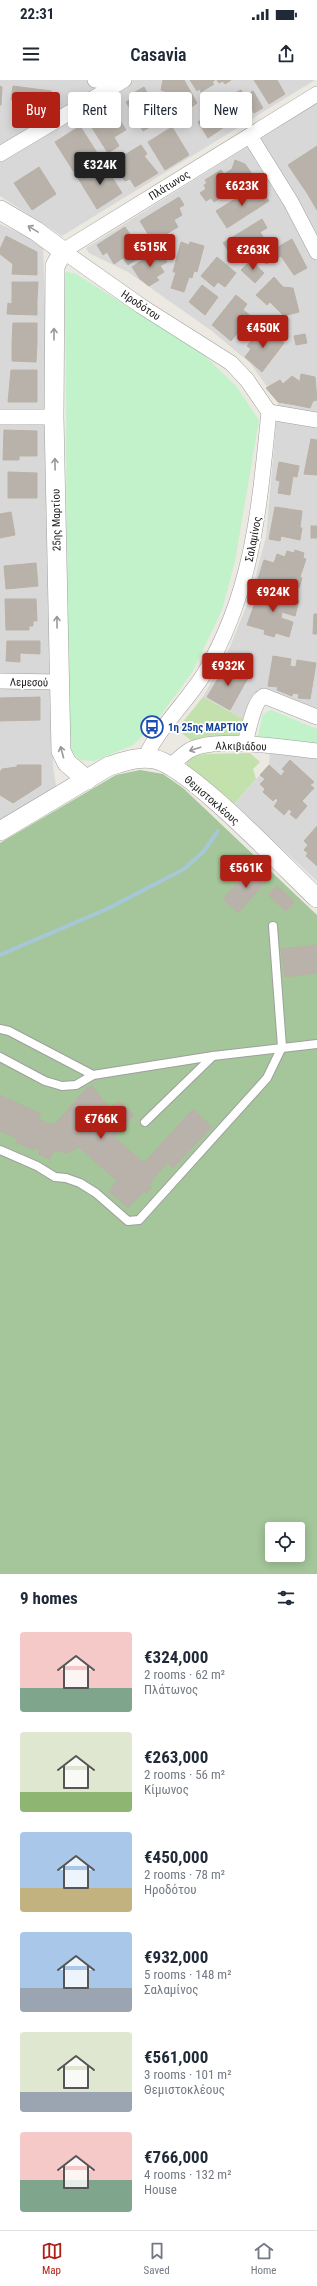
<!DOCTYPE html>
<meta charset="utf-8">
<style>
:root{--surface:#fff;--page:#f2f2f3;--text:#1f2937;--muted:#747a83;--line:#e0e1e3;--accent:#b12015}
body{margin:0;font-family:"Roboto Condensed",sans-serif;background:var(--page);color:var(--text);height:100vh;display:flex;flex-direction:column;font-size:15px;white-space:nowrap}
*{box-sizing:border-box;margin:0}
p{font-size:13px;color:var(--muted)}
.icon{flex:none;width:22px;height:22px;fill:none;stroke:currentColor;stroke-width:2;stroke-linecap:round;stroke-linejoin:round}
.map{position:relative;height:1494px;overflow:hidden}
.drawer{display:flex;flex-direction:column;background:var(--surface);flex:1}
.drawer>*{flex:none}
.banner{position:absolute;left:12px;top:12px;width:293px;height:36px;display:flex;gap:8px}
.tools{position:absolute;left:265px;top:1442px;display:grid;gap:8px}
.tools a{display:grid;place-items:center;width:40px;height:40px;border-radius:4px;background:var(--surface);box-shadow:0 2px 10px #0003;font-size:20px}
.price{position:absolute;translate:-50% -34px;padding:0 9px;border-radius:4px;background:var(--accent);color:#fff;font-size:13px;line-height:26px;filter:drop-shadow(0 1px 2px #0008)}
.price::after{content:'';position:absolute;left:50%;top:24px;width:12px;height:9px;margin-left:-6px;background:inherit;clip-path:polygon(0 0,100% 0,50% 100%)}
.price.on{background:#222;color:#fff}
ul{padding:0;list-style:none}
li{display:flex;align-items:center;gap:12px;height:100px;padding:0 20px}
li span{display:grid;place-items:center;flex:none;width:112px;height:80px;border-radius:4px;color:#555}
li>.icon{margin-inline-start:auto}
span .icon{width:48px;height:48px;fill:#fffc;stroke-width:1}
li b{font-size:17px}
h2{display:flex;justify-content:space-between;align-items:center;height:48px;padding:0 20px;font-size:17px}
.pill{padding:0 14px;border-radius:4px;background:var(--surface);box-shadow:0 2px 10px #0003;font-size:14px;line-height:36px}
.pill.on{background:var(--accent);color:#fff}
.status{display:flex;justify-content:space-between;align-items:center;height:28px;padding:0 20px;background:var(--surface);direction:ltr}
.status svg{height:11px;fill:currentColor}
header{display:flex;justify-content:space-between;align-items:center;height:52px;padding:0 20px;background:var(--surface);font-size:18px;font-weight:600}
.tabs{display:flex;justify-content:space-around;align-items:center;height:56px;border-top:1px solid var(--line);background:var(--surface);font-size:11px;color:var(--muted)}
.tabs a{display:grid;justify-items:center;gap:2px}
.tabs .on{color:var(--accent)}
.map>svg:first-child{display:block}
.residential{fill:#d9d8d8}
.grass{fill:#c2e1ac}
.forest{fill:#a4c69a;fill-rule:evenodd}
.park{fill:#c1f2c9}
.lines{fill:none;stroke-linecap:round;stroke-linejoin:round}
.stream{stroke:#a6c7d5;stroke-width:4}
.building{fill:#b8b2ab;stroke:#bbb1a5}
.service-casing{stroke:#9f9f9f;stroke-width:10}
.minor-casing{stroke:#9f9f9f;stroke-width:16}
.tertiary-casing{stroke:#9f9f9f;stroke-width:20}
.service{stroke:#fff;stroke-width:8}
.minor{stroke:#fff;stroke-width:15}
.tertiary{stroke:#fff;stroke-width:19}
.oneway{stroke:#989898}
.labels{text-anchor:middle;stroke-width:3.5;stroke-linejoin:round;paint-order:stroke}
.street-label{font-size:11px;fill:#1b1b1b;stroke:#fff}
.transit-label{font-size:11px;font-weight:bold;fill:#164399;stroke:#fff;text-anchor:start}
</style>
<div class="status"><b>22:31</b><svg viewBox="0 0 49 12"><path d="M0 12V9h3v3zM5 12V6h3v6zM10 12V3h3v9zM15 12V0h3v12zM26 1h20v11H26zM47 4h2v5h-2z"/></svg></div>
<header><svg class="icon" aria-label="menu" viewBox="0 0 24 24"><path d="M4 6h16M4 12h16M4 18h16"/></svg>Casavia<svg class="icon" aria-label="share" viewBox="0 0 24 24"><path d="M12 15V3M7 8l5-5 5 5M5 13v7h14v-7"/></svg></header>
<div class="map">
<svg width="317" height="1494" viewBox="0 0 317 1494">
<rect width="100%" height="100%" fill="#ebe9e1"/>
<g class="residential">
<polygon points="0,0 315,0 62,156 0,116"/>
<polygon points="317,23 317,630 258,609 245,640 203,617 230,567 250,517 266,457 278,322 250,283 212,251 128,192 89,173 86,168"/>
<polygon points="0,144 43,164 49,347 53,687 57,712 0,745"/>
<polygon points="270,671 317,676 317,801 234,724 269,685"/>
</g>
<g class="grass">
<polygon points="203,617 245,640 239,655 193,662 177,649"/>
<polygon points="250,673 260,682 253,689 256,699 234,724 187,685 187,678 205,674"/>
</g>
<path class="forest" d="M140 690 163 694 183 708 317 835V1494H0V763L116 695ZM272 1449H298V1475H272Z"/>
<g class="park">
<polygon points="64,191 76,194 203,274 236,306 259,340 235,481 222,530 193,591 152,647 133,665 94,681 79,680 67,663 66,282"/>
<polygon points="271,630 317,649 317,666 257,660 263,634"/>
</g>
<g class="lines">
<polyline class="stream" points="0,875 107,829 184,789 204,771 218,751"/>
</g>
<g class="building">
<polygon points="163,0 184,0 197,23 180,35 174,26 169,25 170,17 165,17 167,12 161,10"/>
<polygon points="190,0 215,0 212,2 214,4 201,12 200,9 197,11"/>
<polygon points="217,0 231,0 225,4 223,1 219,3"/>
<polygon points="254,0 277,0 285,14 269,24"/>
<polygon points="0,6 2,7 1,25 0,25"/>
<polygon points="13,6 51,11 60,23 30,41 20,21 11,20"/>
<polygon points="144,7 151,20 154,18 166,38 143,51 126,22 132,18 130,15"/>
<polygon points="241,10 245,16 253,11 263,28 254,33 251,28 243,32 233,14"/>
<polygon points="219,22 224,30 230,26 238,38 230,43 227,39 221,43 211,27"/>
<polygon points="211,27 224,47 208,58 198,42 205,37 203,33"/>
<polygon points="114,31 126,50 114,57 119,66 108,73 89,43 100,36 104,43 109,40 107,35"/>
<polygon points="80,46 99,76 74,92 55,62"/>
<polygon points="172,47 189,75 165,90 148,62"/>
<polygon points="141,65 147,74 144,76 158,93 135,107 130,99 125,101 113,82"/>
<polygon points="317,66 317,106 307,113 288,85"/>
<polygon points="235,80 245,84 252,94 250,98 214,122 211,118 206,121 200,113 206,109 204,105 207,103 205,100 221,90 224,94 232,89"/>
<polygon points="103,83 122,113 97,129 78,98"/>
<polygon points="39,87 56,114 32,130 14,103"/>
<polygon points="317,106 317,130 307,113"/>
<polygon points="254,107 257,111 261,109 269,121 227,148 216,131"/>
<polygon points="179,117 184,125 179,128 182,135 174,140 178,147 153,162 140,141"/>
<polygon points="262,139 267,148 260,152 265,160 246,173 241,166 230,173 223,163"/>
<polygon points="125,147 134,160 139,157 144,166 134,172 138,178 128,185 123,178 114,184 107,172 103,175 97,165"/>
<polygon points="6,156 37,172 37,195 12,194 13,184 0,174 0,169"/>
<polygon points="292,159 307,188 294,195 281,176 266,184 262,176"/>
<polygon points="181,162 189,165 190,162 204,166 197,192 194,191 192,198 189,197 184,212 171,208 176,192 173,192"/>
<polygon points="159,170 167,182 160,186 164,192 156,197 159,200 149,206 140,199 132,187"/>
<polygon points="217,177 236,193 225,207 218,202 214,207 201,196"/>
<polygon points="251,180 264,193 255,203 241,190"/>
<polygon points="274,197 283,207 293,208 299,232 284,236 270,222 267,225 256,215"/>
<polygon points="12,202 38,202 37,220 12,219"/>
<polygon points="202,205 218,217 205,235 189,222"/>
<polygon points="236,215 247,224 243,230 251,236 231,261 212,245"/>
<polygon points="12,219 37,220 37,235 7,234 8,223 12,224"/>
<polygon points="13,243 37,243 37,264 12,263"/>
<polygon points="259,250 265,254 267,251 284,263 262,292 245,277 251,269 247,266"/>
<polygon points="305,254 307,263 296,265 294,256"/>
<polygon points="12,263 37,264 36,282 12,281"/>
<polygon points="11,290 37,290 37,322 8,322"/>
<polygon points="301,294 315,297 317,320 313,321 310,328 296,325"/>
<polygon points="292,296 299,301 296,325 278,322 266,308 280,300 283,304"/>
<polygon points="4,350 37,351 37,376 19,376 19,380 3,380"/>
<polygon points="311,359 317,360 317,395 304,394"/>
<polygon points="279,382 299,386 297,397 293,396 290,415 278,413 280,401 276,400"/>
<polygon points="8,392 37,393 37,418 8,418"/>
<polygon points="275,427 302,431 300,447 272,443"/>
<polygon points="11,432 15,455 0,458 0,434"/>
<polygon points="272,443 302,448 300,460 281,456 280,461 269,459"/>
<rect x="311" y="446" width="6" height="12"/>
<polygon points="295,470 304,473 303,478 306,479 300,497 302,498 299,508 296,507 294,511 258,499 264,480 274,483 277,474 285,477 287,471 294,473"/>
<polygon points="36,483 38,506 6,509 4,486"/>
<polygon points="260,509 282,515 283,512 291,514 290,519 299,521 295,536 282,532 281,538 293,542 289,557 276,553 274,557 264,554 265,550 247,545"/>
<polygon points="5,519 36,519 37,541 33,541 33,546 29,546 29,550 6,550"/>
<polygon points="314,534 317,534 317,554 313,554"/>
<polygon points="7,561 40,561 40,574 20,573 20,582 6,581"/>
<polygon points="273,576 291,579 290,586 296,587 292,616 277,610 278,607 268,606"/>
<polygon points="297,580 316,583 310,619 298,618 299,614 292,613"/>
<polygon points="225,587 232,591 234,588 249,596 230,630 207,617"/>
<polygon points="40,617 40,640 0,641 0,618"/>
<polygon points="290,680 314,702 310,705 314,708 302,721 307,726 296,739 290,734 292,732 289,729 284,735 274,726 278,721 276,718 273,721 263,712 265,709 260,704 265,699 260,695 269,685 281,696 285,691 282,689"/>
<polygon points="17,685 41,685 41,705 13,723 0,715 0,692 2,689 17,687"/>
<polygon points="317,746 317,786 306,776 308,773 304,770 308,765 304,761"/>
<polygon points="254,785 269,798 238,833 223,819"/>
<polygon points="277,806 295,822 286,831 268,815"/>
<polygon points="317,865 317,893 285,897 281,869"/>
<polygon points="92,1006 110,1029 119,1021 134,1035 114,1057 144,1083 193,1029 212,1047 173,1088 167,1083 149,1104 152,1108 147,1113 144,1111 128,1128 109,1111 117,1101 79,1067 67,1073 54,1070 50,1079 38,1074 40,1069 34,1068 34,1070 16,1062 17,1058 0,1051 0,1015 41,1034 38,1039 54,1045 85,1010"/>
</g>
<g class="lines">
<g class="service-casing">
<g id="service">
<polyline points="0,949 9,951 93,995"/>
<polyline points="0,977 45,1001 62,1006 76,1005 93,995 213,976 317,964"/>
<polyline points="145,1042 213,976"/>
<polyline points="0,1070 37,1086 55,1097 66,1098 80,1103 96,1113 128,1141 139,1140 267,998 282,967 273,846"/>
</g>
</g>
<g class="minor-casing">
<g id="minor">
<polyline points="95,0 119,3"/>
<polyline points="250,56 291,122 317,172"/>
<polyline points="0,74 124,0"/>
<polyline points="269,332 247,300 231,283 141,226 63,171 317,14"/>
<polyline points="269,332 317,340"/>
<polyline points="0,337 54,337"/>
<polyline points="0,601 58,602"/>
<path d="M245 664C248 653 253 621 264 616L317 637"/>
<path d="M145 678C159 647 186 623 204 594 254 509 259 427 269 332"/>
<path d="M171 686C177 680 183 674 190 670 217 656 286 668 317 671"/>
</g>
</g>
<g class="tertiary-casing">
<g id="tertiary">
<polyline points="0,130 36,151 63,171 55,186 54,337 61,671 67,683 87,700"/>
<path d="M0 751 109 686C123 682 138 676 154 679 189 685 287 790 317 818"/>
</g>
</g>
<use href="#service" class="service"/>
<use href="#minor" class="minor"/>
<use href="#tertiary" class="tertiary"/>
</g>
<defs><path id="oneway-shaft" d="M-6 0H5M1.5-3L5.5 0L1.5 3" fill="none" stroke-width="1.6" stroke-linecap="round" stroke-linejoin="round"/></defs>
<g class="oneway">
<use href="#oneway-shaft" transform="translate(33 149) rotate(-149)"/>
<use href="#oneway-shaft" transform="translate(54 254) rotate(-90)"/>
<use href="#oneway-shaft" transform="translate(55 384) rotate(-91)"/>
<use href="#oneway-shaft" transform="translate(57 542) rotate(-91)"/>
<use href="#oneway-shaft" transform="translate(195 669) rotate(162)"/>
<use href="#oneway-shaft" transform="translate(62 672) rotate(-105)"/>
</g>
<defs>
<g id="bus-ring" transform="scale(1.15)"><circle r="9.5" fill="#fff" stroke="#1a4fb4" stroke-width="1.5"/><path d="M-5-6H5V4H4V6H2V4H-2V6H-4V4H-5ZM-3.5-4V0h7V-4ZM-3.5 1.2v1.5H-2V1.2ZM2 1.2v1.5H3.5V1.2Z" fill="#1a4fb4"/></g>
</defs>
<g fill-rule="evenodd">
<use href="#bus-ring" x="152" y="647"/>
</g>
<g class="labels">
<g class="street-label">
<text transform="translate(169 105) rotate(-32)" y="4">Πλάτωνος</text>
<text transform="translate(141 225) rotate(34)" y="4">Ηροδότου</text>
<text transform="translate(56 440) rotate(-91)" y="4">25ης Μαρτίου</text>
<text transform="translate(253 459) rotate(-79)" y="4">Σαλαμίνος</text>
<text transform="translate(29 602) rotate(1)" y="4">Λεμεσού</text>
<text transform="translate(241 666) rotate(1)" y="4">Αλκιβιάδου</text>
<text transform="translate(212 720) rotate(41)" y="4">Θεμιστοκλέους</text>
</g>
<g class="transit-label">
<text x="168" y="651">1η 25ης ΜΑΡΤΙΟΥ</text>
</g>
</g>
</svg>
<div class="tools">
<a><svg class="icon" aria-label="locate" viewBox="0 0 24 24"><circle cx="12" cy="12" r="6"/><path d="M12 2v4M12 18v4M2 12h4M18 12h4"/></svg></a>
</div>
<b class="price on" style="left:100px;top:106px">€324K</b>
<b class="price" style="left:242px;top:127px">€623K</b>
<b class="price" style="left:150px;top:188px">€515K</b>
<b class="price" style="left:253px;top:191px">€263K</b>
<b class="price" style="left:263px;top:269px">€450K</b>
<b class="price" style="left:273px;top:533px">€924K</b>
<b class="price" style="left:228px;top:607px">€932K</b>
<b class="price" style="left:246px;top:809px">€561K</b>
<b class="price" style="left:101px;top:1060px">€766K</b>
<div class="banner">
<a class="pill on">Buy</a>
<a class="pill">Rent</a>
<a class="pill">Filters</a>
<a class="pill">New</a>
</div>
</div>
<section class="drawer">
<h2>9 homes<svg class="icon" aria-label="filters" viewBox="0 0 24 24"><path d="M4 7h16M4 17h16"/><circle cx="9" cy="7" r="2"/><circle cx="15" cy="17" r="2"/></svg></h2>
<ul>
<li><span style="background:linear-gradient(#f6c9c9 70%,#7fa58c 0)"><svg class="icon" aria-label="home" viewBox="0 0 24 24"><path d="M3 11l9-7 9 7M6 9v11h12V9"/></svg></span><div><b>€324,000</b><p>2 rooms · 62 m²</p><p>Πλάτωνος</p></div></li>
<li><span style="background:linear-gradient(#dfe7d0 75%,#8fb573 0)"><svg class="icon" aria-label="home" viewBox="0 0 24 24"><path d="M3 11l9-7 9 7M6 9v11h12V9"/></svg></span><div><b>€263,000</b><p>2 rooms · 56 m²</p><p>Κίμωνος</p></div></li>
<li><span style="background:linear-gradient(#a9c7e8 70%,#c2b280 0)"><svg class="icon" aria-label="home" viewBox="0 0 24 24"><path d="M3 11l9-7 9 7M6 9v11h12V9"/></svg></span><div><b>€450,000</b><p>2 rooms · 78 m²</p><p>Ηροδότου</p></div></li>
<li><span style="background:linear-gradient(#a9c7e8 70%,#9aa5b1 0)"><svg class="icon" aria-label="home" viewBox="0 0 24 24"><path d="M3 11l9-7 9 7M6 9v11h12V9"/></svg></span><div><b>€932,000</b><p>5 rooms · 148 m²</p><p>Σαλαμίνος</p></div></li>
<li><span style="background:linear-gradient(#dfe7d0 75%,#9aa5b1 0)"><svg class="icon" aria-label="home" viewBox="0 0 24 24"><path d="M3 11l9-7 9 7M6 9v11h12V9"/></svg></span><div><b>€561,000</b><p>3 rooms · 101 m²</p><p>Θεμιστοκλέους</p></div></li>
<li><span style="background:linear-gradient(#f6c9c9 60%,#7fa58c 0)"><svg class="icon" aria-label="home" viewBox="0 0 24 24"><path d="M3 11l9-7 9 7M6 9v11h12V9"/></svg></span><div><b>€766,000</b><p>4 rooms · 132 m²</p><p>House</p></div></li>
</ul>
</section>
<nav class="tabs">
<a class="on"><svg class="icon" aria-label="map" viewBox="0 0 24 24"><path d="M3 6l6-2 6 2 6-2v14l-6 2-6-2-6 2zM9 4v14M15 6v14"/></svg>Map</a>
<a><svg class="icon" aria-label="saved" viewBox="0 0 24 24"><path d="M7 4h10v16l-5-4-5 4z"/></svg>Saved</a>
<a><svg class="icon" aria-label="home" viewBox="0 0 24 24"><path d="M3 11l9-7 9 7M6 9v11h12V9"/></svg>Home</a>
</nav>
